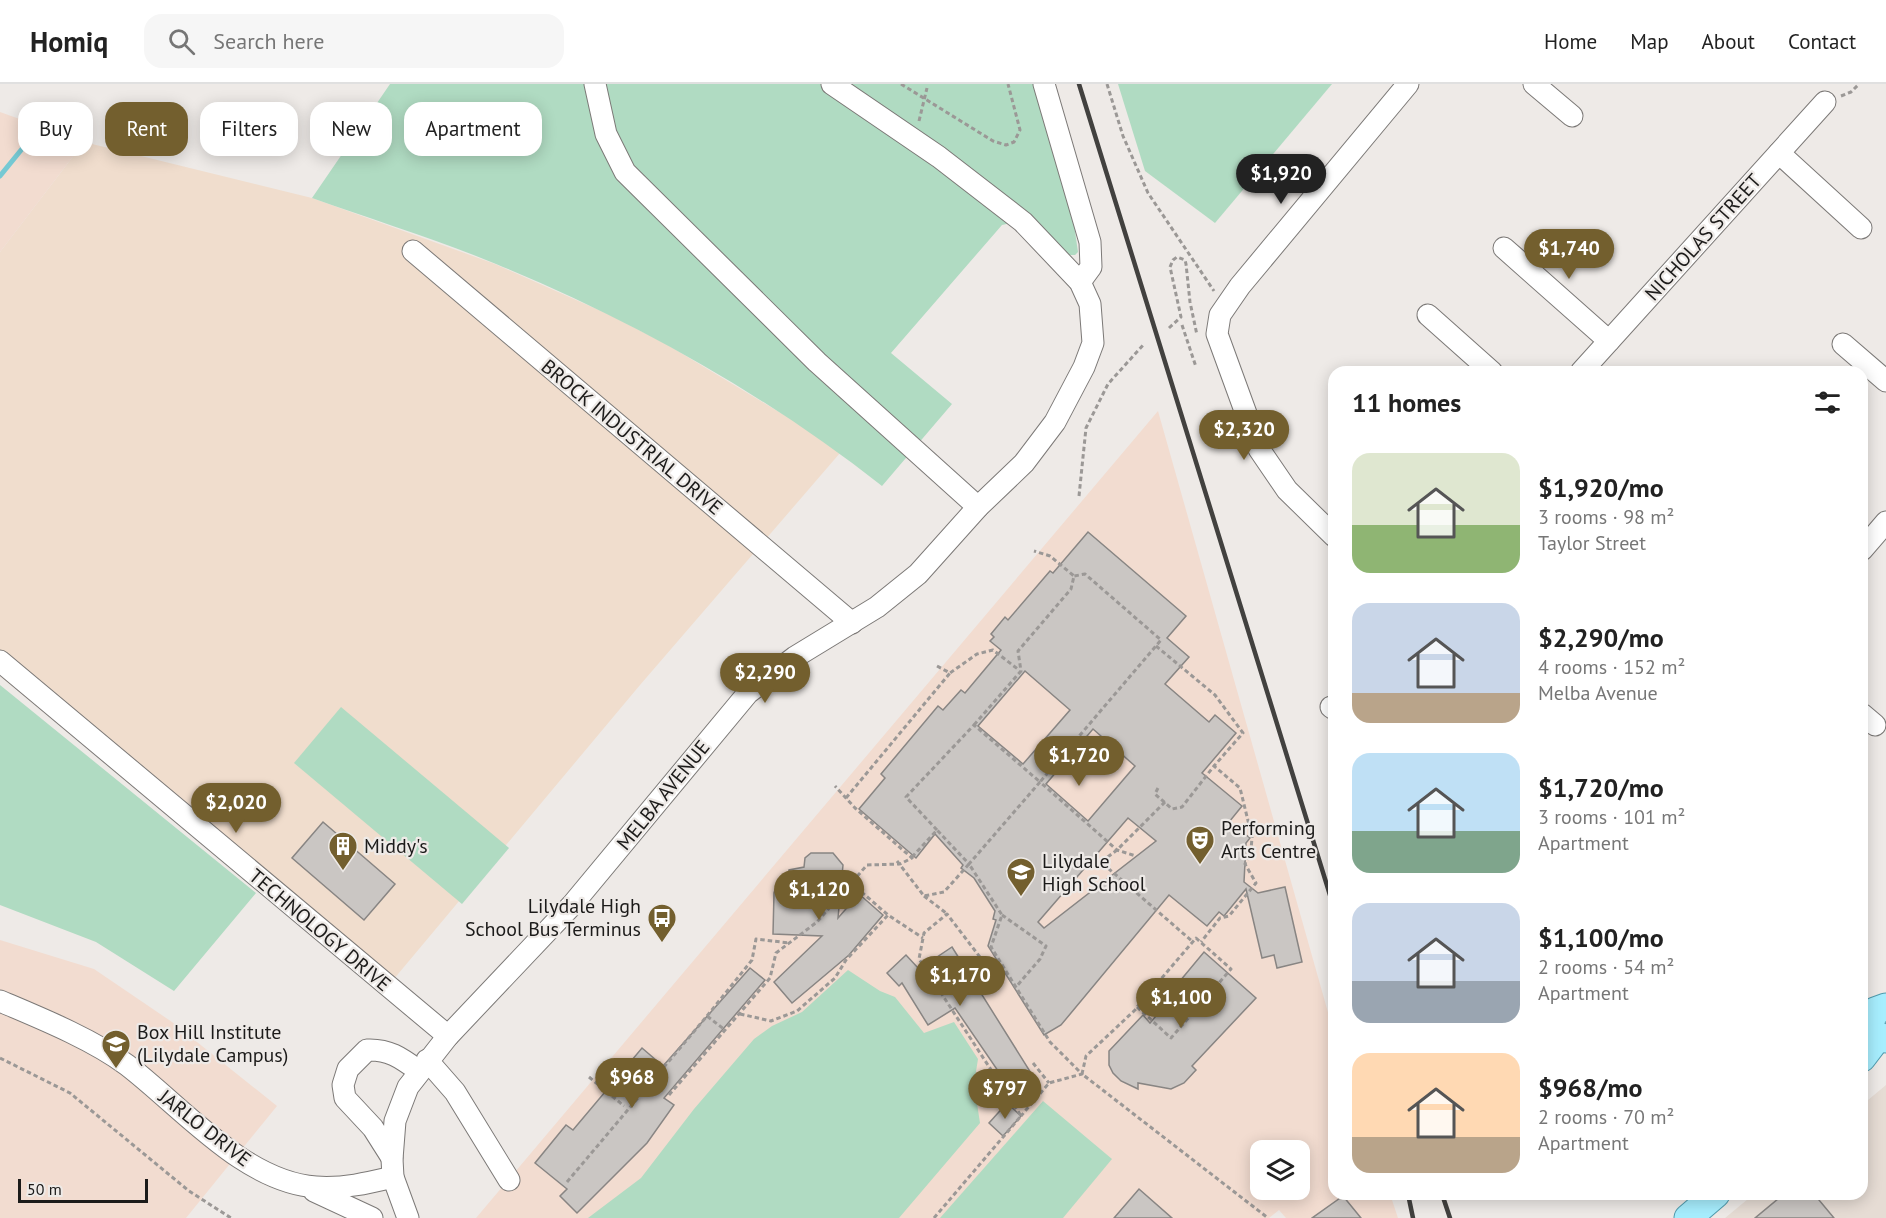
<!DOCTYPE html>
<meta charset="utf-8">
<style>
:root{--surface:#fff;--page:#f6f6f6;--text:#222;--muted:#767676;--line:#e0e0e0;--accent:#735f2e}
body{margin:0;font-family:"PT Sans",sans-serif;background:var(--page);color:var(--text);height:100vh;display:flex;flex-direction:column;font-size:22px;white-space:nowrap}
*{box-sizing:border-box;margin:0}
p{font-size:20px;color:var(--muted)}
.icon{flex:none;width:33px;height:33px;fill:none;stroke:currentColor;stroke-width:2;stroke-linecap:round;stroke-linejoin:round}
.map{position:relative;flex:1;overflow:hidden}
.details{position:absolute;left:1328px;top:282px;width:540px;height:834px;display:flex;flex-direction:column;background:var(--surface);border-radius:18px;box-shadow:0 3px 15px #0003}
.details>*{flex:none}
.hud{position:absolute;left:18px;top:18px;width:570px;height:54px;display:flex;gap:12px}
.fabs{position:absolute;left:1250px;top:1056px;display:grid;gap:12px}
.fabs a{display:grid;place-items:center;width:60px;height:60px;border-radius:12px;background:var(--surface);box-shadow:0 3px 15px #0003;font-size:30px}
.scale{position:absolute;left:18px;bottom:15px;width:130px;box-sizing:border-box;padding-left:6px;border:3px solid #1c1b1a;border-top:0;font-size:16px;line-height:21px;white-space:nowrap;color:#1c1b1a;-webkit-text-stroke:4px #eeeae7;paint-order:stroke}
.price{position:absolute;translate:-50% -51px;padding:0 14px;border-radius:21px;background:var(--accent);color:#fff;font-size:20px;line-height:39px;filter:drop-shadow(0 2px 3px #0008)}
.price::after{content:'';position:absolute;left:50%;top:36px;width:18px;height:14px;margin-left:-9px;background:inherit;clip-path:polygon(0 0,100% 0,50% 100%)}
.price.selected{background:#222;color:#fff}
ul{padding:0;list-style:none}
li{display:flex;align-items:center;gap:18px;height:150px;padding:0 24px}
li span{display:grid;place-items:center;flex:none;width:168px;height:120px;border-radius:18px;color:#555}
li>.icon{margin-inline-start:auto}
span .icon{width:72px;height:72px;fill:#fffc;stroke-width:1}
li b{font-size:26px}
h2{display:flex;justify-content:space-between;align-items:center;height:72px;padding:0 24px;font-size:26px}
.tag{padding:0 21px;border-radius:18px;background:var(--surface);box-shadow:0 3px 15px #0003;font-size:21px;line-height:54px}
.tag.selected{background:var(--accent);color:#fff}
header{display:flex;align-items:center;gap:36px;box-sizing:border-box;height:84px;padding:0 30px;background:var(--surface);border-bottom:2px solid var(--line)}
header strong{font-size:28px}
nav{display:flex;gap:33px;margin-inline-start:auto;font-size:21px}
.search{width:420px;height:54px;background:var(--page);display:flex;align-items:center;gap:15px;box-sizing:border-box;padding:0 21px;border-radius:18px;color:var(--muted);font-size:22px}
.map>svg:first-child{display:block}
.built{fill:#e6dcd4}
.industrial{fill:#f0ddcd}
.education{fill:#f2dcd0;fill-rule:evenodd}
.green{fill:#b0dbc2}
.lines{fill:none;stroke-linecap:round;stroke-linejoin:round}
.stream{stroke:#76c9d3;stroke-width:5}
.building{fill:#cac6c3;stroke:#888583;stroke-width:1.5;fill-rule:evenodd}
.minor-casing{stroke:#7c7977;stroke-width:23}
.major-casing{stroke:#519cae;stroke-width:29}
.path{stroke:#9b9896;stroke-width:3;stroke-dasharray:4.5 3;stroke-linecap:butt}
.minor{stroke:#fff;stroke-width:21}
.major{stroke:#a7eefe;stroke-width:27}
.rail{stroke:#42413f;stroke-width:4.5}
.labels{text-anchor:middle;stroke-width:4.5;stroke-linejoin:round;paint-order:stroke}
.street-label{font-size:20px;fill:#1c1b1a;stroke:#eeeae7}
.poi-label{font-size:20px;fill:#1c1b1a;stroke:#eeeae7;text-anchor:start}
</style>
<header>
<strong>Homiq</strong>
<div class="search"><svg class="icon" aria-label="search" viewBox="0 0 24 24"><circle cx="10" cy="10" r="6"/><path d="M15 15l6 6"/></svg>Search here</div>
<nav><a>Home</a><a>Map</a><a>About</a><a>Contact</a></nav>
</header>
<div class="map">
<svg width="1886" height="1134" viewBox="0 0 1886 1134">
<rect width="100%" height="100%" fill="#eeeae7"/>
<polygon class="built" points="1886,1001 1886,1134 1725,1134 1754,1110 1862,1110 1862,1021"/>
<polygon class="industrial" points="84,58 312,114 495,180 610,231 666,260 804,343 840,369 640,601 383,908 0,592 0,168"/>
<g class="education">
<polygon points="0,28 84,58 0,168"/>
<path d="M1158 327 1333 946 1334 1110H1390L1398 1134H1286L1279 1126 1269 1134H476ZM1260 1066H1299V1106H1260Z"/>
<polygon points="0,856 94,885 172,938 277,1022 186,1134 0,1134"/>
</g>
<g class="green">
<path d="M390 0H1034L1072 127 1078 168 1075 171H1068L1030 135 1002 141 891 269 952 320 882 402C765 310 634 237 496 180 436 155 373 136 312 114Z"/>
<polygon points="1118,0 1332,0 1215,139 1145,87"/>
<polygon points="0,601 256,809 174,907 96,858 0,821"/>
<polygon points="341,623 509,764 462,820 294,679"/>
<polygon points="848,886 880,907 895,913 924,949 954,938 978,975 974,1000 980,1039 899,1134 588,1134 641,1094 694,1025 754,955 772,942 802,928"/>
<polygon points="1043,1017 1112,1075 1063,1134 940,1134"/>
</g>
<g class="lines">
<polyline class="stream" points="0,92 26,60"/>
</g>
<g class="building">
<path d="M1088 448 1186 532 1167 554 1189 573 1165 600 1209 638 1215 631 1236 649 1202 689 1242 722 1229 738 1250 754 1246 759 1244 798 1258 809 1285 803 1302 878 1277 884 1274 871 1262 874 1246 805 1224 832 1219 828 1207 842 1169 811 1061 941 1044 951 988 862 996 836 993 835 995 827 974 794 961 784 963 781 935 750 916 774 859 725 885 694 881 690 938 622 943 626 961 606 965 609 1001 566 990 557 994 553 991 550 1005 533 1008 536 1050 487 1053 489ZM1025 587 1070 626 1023 680 978 642ZM1093 645 1135 682 1088 737 1046 700ZM1128 734 1156 757 1044 844 1038 838Z"/>
<polygon points="323,738 395,800 364,836 292,774"/>
<polygon points="811,769 833,769 843,781 838,834 859,810 883,831 849,871 792,919 774,898 822,852 773,850 774,809 776,803 787,801 789,786 804,783 805,774"/>
<polygon points="952,863 1031,989 1009,1003 955,924 928,941 902,899 899,902 887,889 906,871 919,885"/>
<polygon points="1204,868 1256,914 1192,982 1196,986 1184,999 1171,1005 1138,999 1138,1005 1121,997 1113,989 1109,981 1109,967 1143,931 1150,939 1178,906 1175,903"/>
<polygon points="750,884 765,896 664,1014 674,1021 647,1059 577,1129 560,1112 567,1105 535,1079 566,1041 573,1046 642,964 663,982"/>
<polygon points="1007,1019 1021,1032 1003,1052 989,1039"/>
<polygon points="1139,1105 1172,1134 1114,1134"/>
<polygon points="1784,1110 1814,1110 1834,1134 1755,1134"/>
<polygon points="1343,1112 1361,1134 1312,1134"/>
</g>
<g class="lines">
<g class="minor-casing">
<g id="minor">
<polyline points="595,0 606,50 625,88 817,278 978,423"/>
<polyline points="1044,0 1090,158 1091,183 1080,198"/>
<polyline points="1534,0 1572,32"/>
<polyline points="1779,69 1861,144"/>
<polyline points="1504,164 1609,257"/>
<polyline points="413,167 852,539"/>
<polyline points="1428,231 1492,288"/>
<polyline points="1843,260 1886,297"/>
<polyline points="1581,288 1825,18"/>
<polyline points="1334,452 1287,406 1259,365 1217,250 1220,231 1240,202 1408,0"/>
<polyline points="1862,466 1886,438"/>
<polyline points="0,577 448,952"/>
<polyline points="1331,623 1334,625"/>
<polyline points="1862,630 1875,641"/>
<path d="M0 917C40 934 92 955 127 981 182 1023 244 1098 316 1103 343 1105 368 1099 393 1093"/>
<polyline points="427,976 455,1008 509,1096"/>
<path d="M392 1074 373 1044 345 1014 343 1001 348 985 367 966C389 965 401 974 419 987"/>
<polyline points="314,1107 372,1134"/>
<polyline points="408,1134 393,1093 392,1075 395,1037 408,1003 448,952 572,821 748,609 795,573 877,523 918,490 978,423 1024,379 1055,338 1084,283 1093,259 1090,220 1080,198 1023,138 939,73 832,0"/>
</g>
</g>
<g class="major-casing">
<g id="major">
<polyline points="1886,923 1875,927 1870,939 1873,949 1886,955"/>
<polyline points="1862,974 1878,953"/>
<polyline points="1688,1134 1716,1110"/>
</g>
</g>
<g class="path">
<polyline points="901,0 993,57 1006,61 1014,58 1020,46 1008,0"/>
<polyline points="1107,0 1123,52 1148,109 1214,207"/>
<polyline points="1841,12 1851,8 1859,0"/>
<polyline points="919,37 927,4"/>
<polyline points="1182,241 1196,283"/>
<polyline points="1169,244 1181,233 1170,183 1173,176 1177,173 1185,176 1186,180 1190,218 1197,251"/>
<polyline points="1079,412 1086,344 1108,300 1144,260"/>
<polyline points="1156,562 1215,611 1243,649 1214,682"/>
<polyline points="937,582 950,589 977,570 993,566 1019,586"/>
<polyline points="974,641 1021,587 1018,567 1071,505 1074,492 1050,472 1034,467"/>
<polyline points="1158,704 1155,710 1172,725 1182,723 1214,682 1240,704 1252,753 1251,767 1245,780 1256,799 1229,832 1220,834 1201,858"/>
<polyline points="846,714 950,589"/>
<polyline points="1165,718 1117,766 1101,778 1193,858"/>
<polyline points="937,746 906,713 974,641 1040,698 1161,556 1085,490 1074,492"/>
<polyline points="912,773 937,746 969,780 1040,698 1117,766 1136,772"/>
<polyline points="897,777 924,812 944,808 969,780 1002,831 991,863 1050,958 1082,990 1049,999 1021,1032"/>
<polyline points="850,798 888,831"/>
<polyline points="924,812 946,829"/>
<polyline points="1002,831 1046,862 1040,875 1016,903"/>
<polyline points="1137,923 1171,954 1231,885 1196,854 1137,923 1135,926 1086,972 1082,990 1268,1134"/>
<polyline points="740,930 771,937 797,927 835,894 846,876 888,831 923,854"/>
<polyline points="707,932 752,876 756,855 789,859"/>
<polyline points="0,974 70,1009 189,1107 231,1134"/>
<polyline points="1033,979 1049,999"/>
<polyline points="589,993 624,1022"/>
<polyline points="669,1011 770,894 776,869 817,838 867,781 900,780 912,774 855,724 835,702"/>
<polyline points="567,1098 707,932 725,946"/>
<polyline points="934,1134 1021,1032 919,875 924,849 947,830 986,881"/>
</g>
<use href="#minor" class="minor"/>
<use href="#major" class="major"/>
<g class="rail">
<polyline points="1079,0 1334,824"/>
<polyline points="1408,1110 1413,1134"/>
<polyline points="1442,1110 1450,1134"/>
</g>
</g>
<defs>
<g id="theatre-pin" transform="scale(1.5)"><path d="M0 17L-7.5 6A9.5 9.5 0 1 1 7.5 6Z" fill="#735f2e" stroke="#eeeae7"/><path d="M-5-5.5Q0-4 5-5.5V0Q5 5 0 6Q-5 5-5 0ZM-3.3-2.5H-1v1.5H-3.3ZM1-2.5H3.3v1.5H1ZM-2.8 1Q0 5.5 2.8 1Z" fill="#fff"/></g>
<g id="building-pin" transform="scale(1.5)"><path d="M0 17L-7.5 6A9.5 9.5 0 1 1 7.5 6Z" fill="#735f2e" stroke="#eeeae7"/><path d="M-4-6H4V6H1V3H-1V6H-4ZM-2.5-4.3h1.7v1.8h-1.7ZM.8-4.3h1.7v1.8H.8ZM-2.5-1h1.7V.8h-1.7ZM.8-1h1.7V.8H.8Z" fill="#fff"/></g>
<g id="school-pin" transform="scale(1.5)"><path d="M0 17L-7.5 6A9.5 9.5 0 1 1 7.5 6Z" fill="#735f2e" stroke="#eeeae7"/><path d="M0-5L7-2L0 1L-7-2ZM-4 1L0 2.5L4 1V4Q0 6-4 4Z" fill="#fff"/></g>
<g id="bus-pin" transform="scale(1.5)"><path d="M0 17L-7.5 6A9.5 9.5 0 1 1 7.5 6Z" fill="#735f2e" stroke="#eeeae7"/><path d="M-5-6H5V4H4V6H2V4H-2V6H-4V4H-5ZM-3.5-4V0h7V-4ZM-3.5 1.2v1.5H-2V1.2ZM2 1.2v1.5H3.5V1.2Z" fill="#fff"/></g>
<g id="university-pin" transform="scale(1.5)"><path d="M0 17L-7.5 6A9.5 9.5 0 1 1 7.5 6Z" fill="#735f2e" stroke="#eeeae7"/><path d="M0-5L7-2L0 1L-7-2ZM-4 1L0 2.5L4 1V4Q0 6-4 4Z" fill="#fff"/></g>
</defs>
<g fill-rule="evenodd">
<use href="#theatre-pin" x="1200" y="756"/>
<use href="#building-pin" x="343" y="762"/>
<use href="#school-pin" x="1021" y="788"/>
<use href="#bus-pin" x="662" y="834"/>
<use href="#university-pin" x="116" y="960"/>
</g>
<g class="labels">
<g class="street-label">
<text transform="translate(1703 153) rotate(-48)" y="7">NICHOLAS STREET</text>
<text transform="translate(632 353) rotate(40)" y="7">BROCK INDUSTRIAL DRIVE</text>
<text transform="translate(663 711) rotate(-51)" y="7">MELBA AVENUE</text>
<text transform="translate(320 846) rotate(40)" y="7">TECHNOLOGY DRIVE</text>
<text transform="translate(205 1044) rotate(38)" y="7">JARLO DRIVE</text>
</g>
<g class="poi-label">
<text x="1221" y="751">Performing<tspan x="1221" dy="23">Arts Centre</tspan></text>
<text x="364" y="769">Middy's</text>
<text x="1042" y="784">Lilydale<tspan x="1042" dy="23">High School</tspan></text>
<text x="641" y="829" text-anchor="end">Lilydale High<tspan x="641" dy="23">School Bus Terminus</tspan></text>
<text x="137" y="955">Box Hill Institute<tspan x="137" dy="23">(Lilydale Campus)</tspan></text>
</g>
</g>
</svg>
<div class="fabs">
<a><svg class="icon" aria-label="layers" viewBox="0 0 24 24"><path d="M12 4l9 5-9 5-9-5zM3 14l9 5 9-5"/></svg></a>
</div>
<div class="scale">50 m</div>
<b class="price selected" style="left:1281px;top:121px">$1,920</b>
<b class="price" style="left:1569px;top:196px">$1,740</b>
<b class="price" style="left:1244px;top:377px">$2,320</b>
<b class="price" style="left:765px;top:620px">$2,290</b>
<b class="price" style="left:1079px;top:703px">$1,720</b>
<b class="price" style="left:236px;top:750px">$2,020</b>
<b class="price" style="left:819px;top:837px">$1,120</b>
<b class="price" style="left:960px;top:923px">$1,170</b>
<b class="price" style="left:1181px;top:945px">$1,100</b>
<b class="price" style="left:632px;top:1025px">$968</b>
<b class="price" style="left:1005px;top:1036px">$797</b>
<div class="hud">
<a class="tag">Buy</a>
<a class="tag selected">Rent</a>
<a class="tag">Filters</a>
<a class="tag">New</a>
<a class="tag">Apartment</a>
</div>
<section class="details">
<h2>11 homes<svg class="icon" aria-label="filters" viewBox="0 0 24 24"><path d="M4 7h16M4 17h16"/><circle cx="9" cy="7" r="2"/><circle cx="15" cy="17" r="2"/></svg></h2>
<ul>
<li><span style="background:linear-gradient(#dfe7d0 60%,#8fb573 0)"><svg class="icon" aria-label="home" viewBox="0 0 24 24"><path d="M3 11l9-7 9 7M6 9v11h12V9"/></svg></span><div><b>$1,920/mo</b><p>3 rooms · 98 m²</p><p>Taylor Street</p></div></li>
<li><span style="background:linear-gradient(#c9d6e8 75%,#b9a48a 0)"><svg class="icon" aria-label="home" viewBox="0 0 24 24"><path d="M3 11l9-7 9 7M6 9v11h12V9"/></svg></span><div><b>$2,290/mo</b><p>4 rooms · 152 m²</p><p>Melba Avenue</p></div></li>
<li><span style="background:linear-gradient(#bfe0f5 65%,#7fa58c 0)"><svg class="icon" aria-label="home" viewBox="0 0 24 24"><path d="M3 11l9-7 9 7M6 9v11h12V9"/></svg></span><div><b>$1,720/mo</b><p>3 rooms · 101 m²</p><p>Apartment</p></div></li>
<li><span style="background:linear-gradient(#c9d6e8 65%,#9aa5b1 0)"><svg class="icon" aria-label="home" viewBox="0 0 24 24"><path d="M3 11l9-7 9 7M6 9v11h12V9"/></svg></span><div><b>$1,100/mo</b><p>2 rooms · 54 m²</p><p>Apartment</p></div></li>
<li><span style="background:linear-gradient(#ffd9b3 70%,#b9a48a 0)"><svg class="icon" aria-label="home" viewBox="0 0 24 24"><path d="M3 11l9-7 9 7M6 9v11h12V9"/></svg></span><div><b>$968/mo</b><p>2 rooms · 70 m²</p><p>Apartment</p></div></li>
</ul>
</section>
</div>
